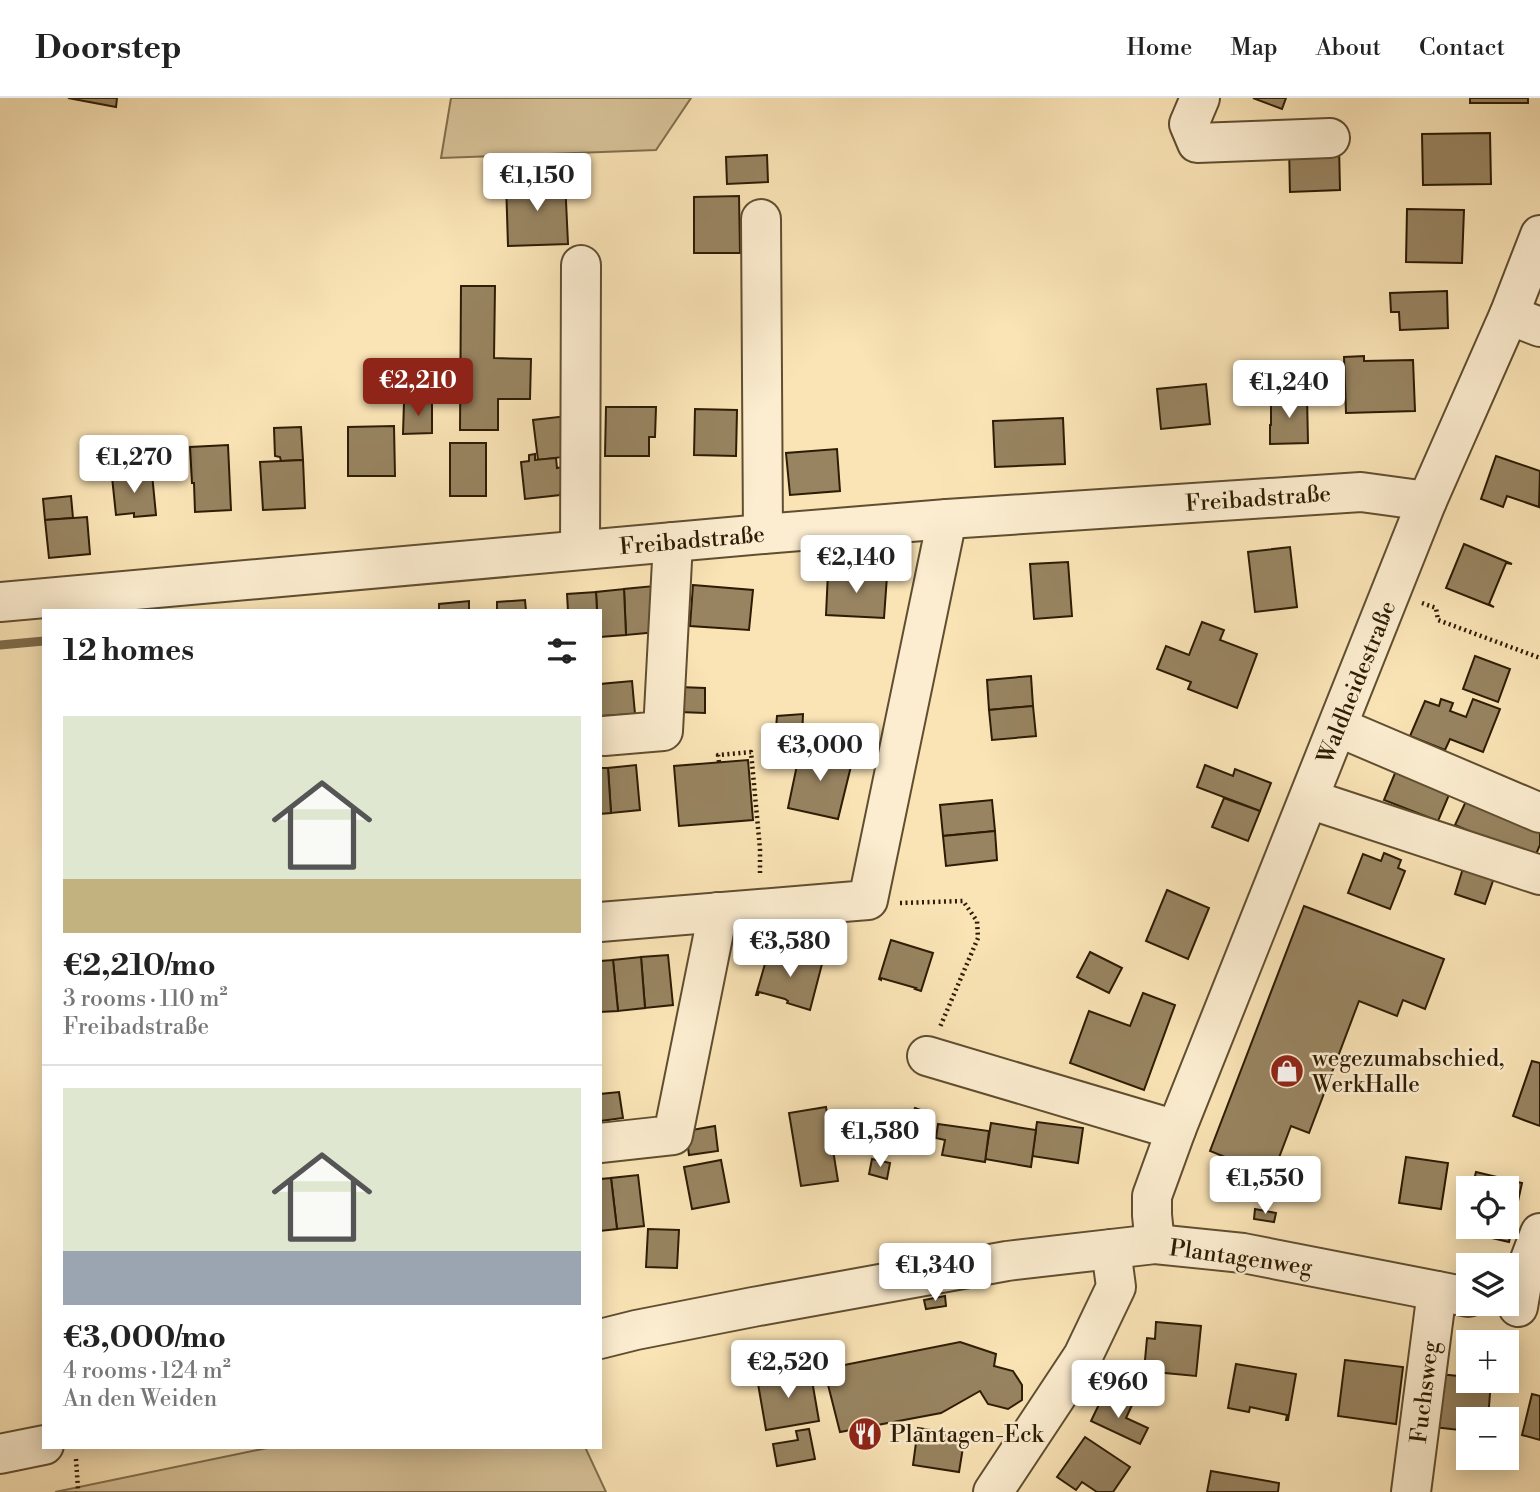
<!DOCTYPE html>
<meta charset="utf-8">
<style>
:root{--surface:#fff;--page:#f2f2f2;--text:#222;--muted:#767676;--line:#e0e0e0;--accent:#8f2418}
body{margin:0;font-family:"Libre Bodoni",serif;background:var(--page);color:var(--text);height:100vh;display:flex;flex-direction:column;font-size:26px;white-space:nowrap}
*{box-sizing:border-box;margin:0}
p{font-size:23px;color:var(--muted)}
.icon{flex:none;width:38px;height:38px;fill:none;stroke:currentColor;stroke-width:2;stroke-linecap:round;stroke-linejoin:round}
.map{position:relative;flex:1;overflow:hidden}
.details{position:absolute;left:42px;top:511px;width:560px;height:840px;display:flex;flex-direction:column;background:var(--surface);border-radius:0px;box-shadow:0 4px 18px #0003}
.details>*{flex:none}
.tools{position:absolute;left:1456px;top:1078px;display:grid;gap:14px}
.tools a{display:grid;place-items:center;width:63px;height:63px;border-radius:0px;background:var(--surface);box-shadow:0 4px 18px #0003;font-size:35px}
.price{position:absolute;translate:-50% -60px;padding:0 16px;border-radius:7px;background:#fff;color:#222;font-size:23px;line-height:46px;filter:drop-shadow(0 2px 4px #0008)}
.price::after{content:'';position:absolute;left:50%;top:42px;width:21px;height:16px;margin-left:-10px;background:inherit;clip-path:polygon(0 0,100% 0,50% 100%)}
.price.current{background:var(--accent);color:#fff}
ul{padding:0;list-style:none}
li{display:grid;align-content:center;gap:14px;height:371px;padding:0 21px}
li+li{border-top:2px solid var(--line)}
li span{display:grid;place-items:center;height:217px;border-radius:0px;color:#555}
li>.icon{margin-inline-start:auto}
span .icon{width:126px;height:126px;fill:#fffc;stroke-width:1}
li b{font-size:30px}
h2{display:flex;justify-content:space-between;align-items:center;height:84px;padding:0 21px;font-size:30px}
header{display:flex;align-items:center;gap:42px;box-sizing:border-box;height:98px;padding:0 35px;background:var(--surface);border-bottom:2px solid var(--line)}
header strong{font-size:33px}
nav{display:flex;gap:38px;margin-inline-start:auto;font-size:24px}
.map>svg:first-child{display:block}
.green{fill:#d7c298;stroke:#826f4e;stroke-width:2}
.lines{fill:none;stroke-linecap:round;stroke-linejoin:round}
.stream{stroke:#7e6b4a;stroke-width:9}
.building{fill:#988461;stroke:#2d1c04;stroke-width:2}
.minor-casing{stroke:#604e30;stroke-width:42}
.path{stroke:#2d1c04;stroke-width:4.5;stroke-dasharray:2 3.5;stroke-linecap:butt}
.minor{stroke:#fcedd0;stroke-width:38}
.labels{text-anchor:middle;stroke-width:5;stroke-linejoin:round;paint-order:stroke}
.street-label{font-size:23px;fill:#2d1c04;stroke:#fcedd0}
.poi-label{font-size:23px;fill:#2d1c04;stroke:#fcedd0;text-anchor:start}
</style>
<header>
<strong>Doorstep</strong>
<nav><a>Home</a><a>Map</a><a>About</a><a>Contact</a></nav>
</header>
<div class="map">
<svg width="1540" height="1394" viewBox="0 0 1540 1394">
<rect width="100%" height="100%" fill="#fae4b6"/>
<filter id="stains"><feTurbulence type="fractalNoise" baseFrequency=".00286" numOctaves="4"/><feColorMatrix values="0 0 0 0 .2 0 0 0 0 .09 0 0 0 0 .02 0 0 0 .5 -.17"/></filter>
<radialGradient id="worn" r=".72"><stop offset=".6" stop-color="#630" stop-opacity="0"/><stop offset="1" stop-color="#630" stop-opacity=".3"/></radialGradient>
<g class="green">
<polygon points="451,0 691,0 656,52 441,60"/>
<polygon points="272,1349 585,1349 606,1394 55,1394"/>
</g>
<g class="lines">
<polyline class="stream" points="0,547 44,543"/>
</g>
<g class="building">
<polygon points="68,0 117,0 116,9"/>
<polygon points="1253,0 1286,0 1282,11"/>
<rect x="1470" y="0" width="58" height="5"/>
<polygon points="1490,35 1491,86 1423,87 1422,36"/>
<polygon points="1339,47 1340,92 1290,94 1289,48"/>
<polygon points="767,57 768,84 727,86 726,59"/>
<polygon points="565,82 568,146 508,148 506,84"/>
<polygon points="739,98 740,155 694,155 694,99"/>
<polygon points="1407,111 1464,112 1462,165 1406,164"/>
<polygon points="461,188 495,188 494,260 531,261 530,301 498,301 498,332 460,332"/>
<polygon points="1447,193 1448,230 1400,232 1399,214 1391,214 1390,195"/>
<polygon points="1364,258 1364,263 1413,262 1415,313 1346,315 1344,259"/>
<polygon points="1206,286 1210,326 1161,331 1157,291"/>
<polygon points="1307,298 1308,345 1270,346 1270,327 1271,327 1271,299"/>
<polygon points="404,304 432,304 432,335 403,336"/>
<polygon points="606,309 656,309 655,339 649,339 649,358 605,358"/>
<polygon points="695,311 737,312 736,358 694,357"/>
<polygon points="567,318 571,358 538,362 533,322"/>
<polygon points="1063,320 1065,366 995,369 993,323"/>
<polygon points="394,328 395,378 348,378 348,329"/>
<polygon points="301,329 303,362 281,363 280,359 275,358 274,330"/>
<rect x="450" y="345" width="36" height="53"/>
<polygon points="228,347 231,412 195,414 194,385 192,385 190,349"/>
<polygon points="837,351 840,393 790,397 786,355"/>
<polygon points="535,356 535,362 556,360 557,370 564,369 565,395 560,395 560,397 525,401 521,364 529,363 529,357"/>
<polygon points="1496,358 1540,373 1539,409 1507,398 1503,409 1481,401"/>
<polygon points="303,362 305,410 263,412 260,364"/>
<polygon points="152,376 156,417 134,419 134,415 116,417 112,379"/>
<polygon points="71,398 73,420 45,422 43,401"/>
<polygon points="87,419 90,456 49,460 45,422"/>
<polygon points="1464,446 1512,466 1506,465 1489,506 1494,509 1446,490"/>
<polygon points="1290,449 1297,509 1255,514 1248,454"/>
<polygon points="1068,464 1072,518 1034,521 1030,466"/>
<polygon points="828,474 887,478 884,520 826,517"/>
<polygon points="693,487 753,492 749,532 690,528"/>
<polygon points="654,488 657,534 626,537 624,491"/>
<polygon points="624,491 626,537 600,539 600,513 597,513 596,494"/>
<polygon points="596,494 597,513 568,513 567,496"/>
<polygon points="525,502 526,513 497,513 497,504"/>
<polygon points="469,503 469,513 439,513 439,506"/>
<polygon points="1202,524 1224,532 1220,542 1257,556 1237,610 1188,591 1191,584 1157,571 1166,548 1189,557"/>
<polygon points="1475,558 1510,571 1498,604 1463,591"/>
<polygon points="1031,578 1033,608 989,612 987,582"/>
<polygon points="632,583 635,616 600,618 600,586"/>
<polygon points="679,589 705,590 705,615 679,614"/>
<polygon points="1441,601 1453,605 1450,613 1466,619 1473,601 1500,611 1483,654 1450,641 1445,652 1410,638 1425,603 1439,608"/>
<polygon points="1033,608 1036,638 992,642 989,612"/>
<polygon points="803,616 802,641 775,643 777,618"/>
<polygon points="801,648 853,660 838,721 788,710"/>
<polygon points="748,662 753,722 679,728 674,668"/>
<polygon points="1400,663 1454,685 1438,723 1384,702"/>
<polygon points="636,667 640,712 611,715 608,670"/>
<polygon points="1205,667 1233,678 1235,671 1271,685 1260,713 1197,689"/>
<polygon points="600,670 608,670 611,715 600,716"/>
<polygon points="1224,700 1260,713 1248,743 1212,729"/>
<polygon points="1467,701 1540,733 1540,747 1534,761 1455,727"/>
<polygon points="992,702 995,733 943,738 940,707"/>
<polygon points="995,733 997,762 946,768 943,738"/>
<polygon points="1384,755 1401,762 1398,770 1405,773 1390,811 1348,795 1363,756 1381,763"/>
<polygon points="1464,767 1495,777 1485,806 1455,796"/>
<polygon points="1167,792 1209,810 1188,861 1146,843"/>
<polygon points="1304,808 1444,861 1425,911 1403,902 1397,918 1359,903 1309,1035 1291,1028 1272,1078 1210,1053"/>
<polygon points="891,842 933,855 921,893 915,891 916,890 881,880 881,882 879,881"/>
<polygon points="769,852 822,866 810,912 787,905 788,903 785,901 759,894 758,897 756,897"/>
<polygon points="1090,854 1122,870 1109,895 1077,879"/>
<polygon points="668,857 673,907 645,910 641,859"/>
<polygon points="641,859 645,910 618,913 613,862"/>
<polygon points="613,862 618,913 600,914 600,863"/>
<polygon points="1143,895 1175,907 1144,992 1070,965 1089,913 1130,928"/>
<polygon points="1532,963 1540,965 1540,1028 1513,1018"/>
<polygon points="619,994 623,1020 600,1023 600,996"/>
<polygon points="826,1009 838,1083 801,1088 789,1015"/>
<polygon points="915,1010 932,1016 919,1047 903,1040"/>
<polygon points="1037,1024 1083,1030 1078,1065 1032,1058"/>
<polygon points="991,1025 1036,1032 1031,1069 985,1061"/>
<polygon points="938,1026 989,1033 985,1064 942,1057 945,1042 936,1040"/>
<polygon points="715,1028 718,1053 689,1057 686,1033"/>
<polygon points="1406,1059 1448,1065 1441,1111 1399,1105"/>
<polygon points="872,1061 890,1065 887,1081 869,1076"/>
<polygon points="721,1062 729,1104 692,1111 684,1069"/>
<polygon points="1476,1074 1522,1085 1509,1144 1462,1133 1468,1107 1468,1129 1507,1129 1507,1090 1472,1090"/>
<polygon points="638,1077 644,1128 617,1131 611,1080"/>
<polygon points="611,1080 617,1131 600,1133 600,1081"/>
<polygon points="1255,1111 1276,1115 1274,1124 1254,1121"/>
<polygon points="648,1131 679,1132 677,1170 646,1169"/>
<polygon points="945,1198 946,1208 926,1211 924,1202"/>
<polygon points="1156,1224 1201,1228 1196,1278 1144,1273 1147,1240 1155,1241"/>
<polygon points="960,1244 996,1256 994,1268 1013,1273 1022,1287 1022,1302 1008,1311 988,1306 980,1293 941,1315 840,1334 824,1271"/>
<polygon points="1345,1262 1403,1269 1396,1326 1338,1318"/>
<polygon points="1236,1266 1296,1276 1288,1322 1286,1322 1287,1317 1250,1309 1249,1314 1228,1310"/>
<polygon points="810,1271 819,1323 766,1332 757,1280"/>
<polygon points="1439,1276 1468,1279 1468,1283 1491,1283 1488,1321 1468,1321 1468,1333 1434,1329"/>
<polygon points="1532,1296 1540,1298 1540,1342 1522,1337"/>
<polygon points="1103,1298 1132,1307 1126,1320 1148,1330 1140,1346 1091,1323"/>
<polygon points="918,1330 965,1337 959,1374 913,1367"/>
<polygon points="809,1331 815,1361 777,1368 773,1346 798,1342 796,1333"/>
<polygon points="1085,1339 1130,1369 1113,1394 1097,1394 1082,1384 1076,1392 1057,1379"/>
<polygon points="1211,1373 1279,1385 1278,1394 1207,1394"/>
</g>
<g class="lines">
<g class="minor-casing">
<g id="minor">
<polyline points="1200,0 1189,26 1197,45 1330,40"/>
<polyline points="761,121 763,436"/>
<polyline points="1509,217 1540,229"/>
<polyline points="580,451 581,167"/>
<polyline points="0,504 763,436 947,421 1361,394 1427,403"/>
<polyline points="1338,629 1540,715"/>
<polyline points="604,638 663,633 673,444"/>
<polyline points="1309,701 1540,777"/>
<polyline points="600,824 868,802 947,421"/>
<polyline points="927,958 1176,1032"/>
<polyline points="600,1045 673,1037 718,814"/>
<polyline points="1155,1146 1152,1117 1152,1098 1176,1032 1427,403 1509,217 1540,137"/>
<polyline points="1518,1209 1523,1180 1540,1135"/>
<polyline points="600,1241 636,1232 753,1209 1007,1163 1155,1146 1243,1155 1468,1199"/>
<polyline points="0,1356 44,1347"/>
<polyline points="993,1394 1083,1258 1116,1189 1111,1151"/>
<polyline points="1411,1394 1437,1193"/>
</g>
</g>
<g class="path">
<polyline points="1422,505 1436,510 1438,522 1540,560"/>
<polyline points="719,664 718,657 751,654 760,751 760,777"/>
<polyline points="900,805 963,803 977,823 978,840 940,929"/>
<polyline points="76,1361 78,1391 77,1394"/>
</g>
<use href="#minor" class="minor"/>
</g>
<defs>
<g id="shop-disc" transform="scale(1.75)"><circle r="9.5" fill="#8f2418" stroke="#fcedd0"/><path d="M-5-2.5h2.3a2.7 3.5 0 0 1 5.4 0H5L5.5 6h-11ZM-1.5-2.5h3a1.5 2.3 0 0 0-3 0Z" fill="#fff"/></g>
<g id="restaurant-disc" transform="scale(1.75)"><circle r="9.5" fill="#8f2418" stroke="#fcedd0"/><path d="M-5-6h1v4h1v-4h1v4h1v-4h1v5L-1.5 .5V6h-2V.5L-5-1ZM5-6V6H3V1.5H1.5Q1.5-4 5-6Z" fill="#fff"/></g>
</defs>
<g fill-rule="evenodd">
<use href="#shop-disc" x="1287" y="973"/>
<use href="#restaurant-disc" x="865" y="1336"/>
</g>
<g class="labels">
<g class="street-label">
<text transform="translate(1258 400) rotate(-4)" y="8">Freibadstraße</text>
<text transform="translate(692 442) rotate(-5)" y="8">Freibadstraße</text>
<text transform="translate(1356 584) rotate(-68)" y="8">Waldheidestraße</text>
<text transform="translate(1241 1159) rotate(8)" y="8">Plantagenweg</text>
<text transform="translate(1424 1294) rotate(-83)" y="8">Fuchsweg</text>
</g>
<g class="poi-label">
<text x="1312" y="968">wegezumabschied,<tspan x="1312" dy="26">WerkHalle</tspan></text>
<text x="890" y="1344">Plantagen-Eck</text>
</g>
</g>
<rect width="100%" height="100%" filter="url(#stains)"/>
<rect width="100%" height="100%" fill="url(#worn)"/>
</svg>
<div class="tools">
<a><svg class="icon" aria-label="locate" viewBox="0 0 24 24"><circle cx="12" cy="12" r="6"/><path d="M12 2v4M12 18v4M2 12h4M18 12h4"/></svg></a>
<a><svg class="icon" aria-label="layers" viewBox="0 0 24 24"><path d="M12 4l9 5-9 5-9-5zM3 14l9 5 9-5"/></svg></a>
<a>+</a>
<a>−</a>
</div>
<b class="price" style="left:537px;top:115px">€1,150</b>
<b class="price current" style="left:418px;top:320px">€2,210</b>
<b class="price" style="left:1289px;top:322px">€1,240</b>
<b class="price" style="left:134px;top:397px">€1,270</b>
<b class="price" style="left:856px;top:497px">€2,140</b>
<b class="price" style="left:820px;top:685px">€3,000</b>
<b class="price" style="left:790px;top:881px">€3,580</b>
<b class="price" style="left:880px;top:1071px">€1,580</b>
<b class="price" style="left:1265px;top:1118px">€1,550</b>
<b class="price" style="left:935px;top:1205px">€1,340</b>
<b class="price" style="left:788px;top:1302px">€2,520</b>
<b class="price" style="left:1118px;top:1322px">€960</b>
<section class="details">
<h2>12 homes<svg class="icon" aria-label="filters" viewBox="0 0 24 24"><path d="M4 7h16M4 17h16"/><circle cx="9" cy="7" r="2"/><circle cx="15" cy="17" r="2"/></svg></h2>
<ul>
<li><span style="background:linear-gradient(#dfe7d0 75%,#c2b280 0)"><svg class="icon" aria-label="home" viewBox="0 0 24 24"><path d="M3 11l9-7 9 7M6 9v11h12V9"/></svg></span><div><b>€2,210/mo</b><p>3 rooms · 110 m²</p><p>Freibadstraße</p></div></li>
<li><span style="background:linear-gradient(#dfe7d0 75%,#9aa5b1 0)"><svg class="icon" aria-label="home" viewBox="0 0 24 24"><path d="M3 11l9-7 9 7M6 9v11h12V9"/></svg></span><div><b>€3,000/mo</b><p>4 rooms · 124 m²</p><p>An den Weiden</p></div></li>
</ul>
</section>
</div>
